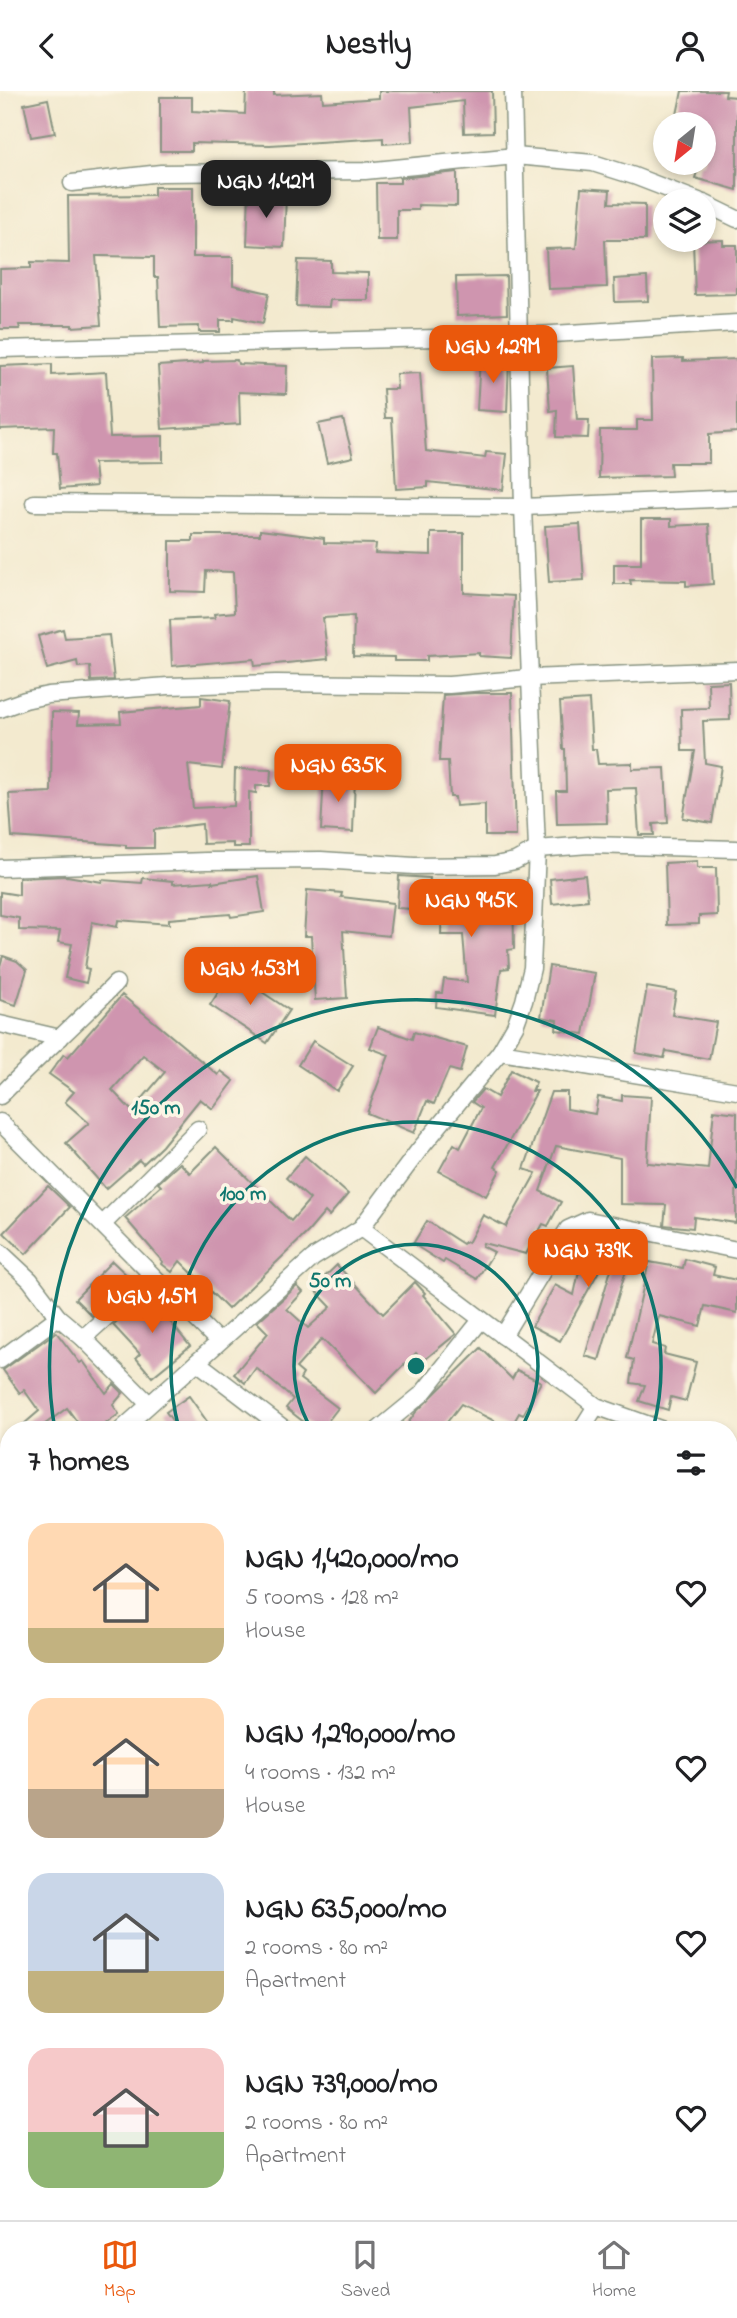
<!DOCTYPE html>
<meta charset="utf-8">
<style>
:root{--surface:#fff;--page:#f6f6f6;--text:#202124;--muted:#757577;--line:#e0e0e0;--accent:#ea580c}
body{margin:0;font-family:"Indie Flower",sans-serif;background:var(--page);color:var(--text);height:100vh;display:flex;flex-direction:column;font-size:26px;white-space:nowrap}
*{box-sizing:border-box;margin:0}
p{font-size:23px;color:var(--muted)}
.icon{flex:none;width:38px;height:38px;fill:none;stroke:currentColor;stroke-width:2;stroke-linecap:round;stroke-linejoin:round}
.map{position:relative;flex:1;overflow:hidden}
.panel{position:absolute;left:0px;top:1330px;width:738px;height:800px;display:flex;flex-direction:column;background:var(--surface);border-radius:28px 28px 0 0;box-shadow:0 4px 10px #0003}
.panel>*{flex:none}
.needle{width:46px;rotate:210deg}
.controls{position:absolute;left:653px;top:21px;display:grid;gap:14px}
.controls a{display:grid;place-items:center;width:63px;height:63px;border-radius:50%;background:var(--surface);box-shadow:0 4px 10px #0003;font-size:35px}
.price{position:absolute;translate:-50% -60px;padding:0 16px;border-radius:14px;background:var(--accent);color:#fff;font-size:23px;line-height:46px;filter:drop-shadow(0 2px 4px #0008)}
.price::after{content:'';position:absolute;left:50%;top:42px;width:21px;height:16px;margin-left:-10px;background:inherit;clip-path:polygon(0 0,100% 0,50% 100%)}
.price.current{background:#222;color:#fff}
ul{padding:0;list-style:none}
li{display:flex;align-items:center;gap:21px;height:175px;padding:0 28px}
li span{display:grid;place-items:center;flex:none;width:196px;height:140px;border-radius:21px;color:#555}
li>.icon{margin-inline-start:auto}
span .icon{width:84px;height:84px;fill:#fffc;stroke-width:1}
li b{font-size:30px}
h2{display:flex;justify-content:space-between;align-items:center;height:84px;padding:0 28px;font-size:30px}
header{display:flex;justify-content:space-between;align-items:center;height:91px;padding:0 28px;background:var(--surface);font-size:32px;font-weight:800}
.dock{display:flex;justify-content:space-around;align-items:center;height:98px;border-top:2px solid var(--line);background:var(--surface);font-size:19px;color:var(--muted)}
.dock a{display:grid;justify-items:center;gap:4px}
.dock .current{color:var(--accent)}
.map>svg:first-child{display:block}
.building{fill:#cf95af;fill-rule:evenodd}
.lines{fill:none;stroke-linecap:round;stroke-linejoin:round}
.minor-casing{stroke:#899482;stroke-width:19}
.minor{stroke:#fff;stroke-width:16}
.ring{fill:none;stroke:#0f766e;stroke-width:3.5}
.centre{fill:#0f766e;stroke:#fcf5e5;stroke-width:3.5}
.ring-label{font-size:21px;text-anchor:middle;font-weight:bold;fill:#0f766e;stroke:#fcf5e5;stroke-width:7;stroke-linejoin:round;paint-order:stroke}
</style>
<header><svg class="icon" aria-label="back" viewBox="0 0 24 24"><path d="M15 5l-7 7 7 7"/></svg>Nestly<svg class="icon" aria-label="person" viewBox="0 0 24 24"><circle cx="12" cy="8" r="4"/><path d="M4 21q1-7 8-7t8 7"/></svg></header>
<div class="map">
<svg width="737" height="2129" viewBox="0 0 737 2129">
<rect width="100%" height="100%" fill="#fcf5e5"/>
<filter id="ink" filterUnits="userSpaceOnUse"><feTurbulence type="fractalNoise" baseFrequency=".0143" numOctaves="2"/><feDisplacementMap in="SourceGraphic" scale="14" xChannelSelector="R" yChannelSelector="G"/><feConvolveMatrix kernelMatrix="1 2 1 2 8 2 1 2 1" color-interpolation-filters="sRGB"/></filter>
<filter id="wash" filterUnits="userSpaceOnUse"><feTurbulence type="fractalNoise" baseFrequency=".00686" numOctaves="4" result="noise"/><feDisplacementMap in="SourceGraphic" scale="28" xChannelSelector="R" yChannelSelector="G"/><feGaussianBlur stdDeviation="1.57" result="paint"/><feColorMatrix in="noise" values="0 0 0 0 0 0 0 0 0 0 0 0 0 0 0 0 0 1.4 0 .05"/><feComposite in="paint" operator="in"/></filter>
<g filter="url(#wash)">
<rect width="100%" height="100%" fill="#f3eacf"/>
<g id="blocks">
<g class="building">
<polygon points="246,0 274,0 274,4 322,2 323,11 379,7 379,0 492,0 493,41 464,42 463,10 411,16 413,51 383,53 383,47 270,54 192,52 192,60 160,60 160,6 192,6 192,20 245,23"/>
<polygon points="682,0 726,0 725,5 737,6 737,99 695,87 700,72 704,72 704,33 675,33"/>
<polygon points="48,8 55,42 31,46 24,13"/>
<polygon points="457,81 457,115 418,114 418,119 397,119 397,149 377,149 376,92 400,92 400,87"/>
<polygon points="154,96 193,96 193,166 233,166 233,194 269,202 263,232 234,226 234,229 220,229 220,241 199,241 199,235 160,236 158,186 154,186 154,166 101,165 96,165 101,234 72,236 72,234 19,234 20,238 0,238 0,178 31,177 31,171 69,172 68,105 154,104"/>
<polygon points="581,97 610,99 609,112 645,113 645,149 605,149 607,196 548,198 546,158 576,157"/>
<polygon points="249,102 286,104 284,156 247,154"/>
<polygon points="723,149 723,154 737,154 737,203 695,204 693,150"/>
<polygon points="298,169 331,170 331,181 368,182 368,209 330,209 329,216 296,215"/>
<polygon points="506,185 507,223 457,225 456,186"/>
<polygon points="647,186 648,210 615,211 614,188"/>
<polygon points="480,267 509,268 507,321 477,319"/>
<polygon points="683,267 683,270 737,268 737,341 709,343 709,372 670,372 671,385 599,387 600,339 637,339 637,329 653,329 652,268"/>
<polygon points="237,269 238,273 287,275 286,303 239,301 240,333 162,338 158,275 203,272 203,270"/>
<polygon points="52,273 52,284 106,281 110,346 163,345 163,371 94,372 96,395 60,398 57,362 53,362 54,336 0,338 0,275"/>
<polygon points="573,275 577,329 589,329 588,347 556,346 557,319 550,320 547,277"/>
<polygon points="420,282 426,360 485,367 486,361 507,363 503,399 428,391 428,396 396,398 392,327 385,327 383,298 397,298 396,283"/>
<polygon points="343,328 353,366 327,372 318,333"/>
<polygon points="641,428 671,428 671,435 709,433 713,493 686,495 686,490 630,489 631,493 614,493 614,473 641,473"/>
<polygon points="580,433 584,489 549,491 545,435"/>
<polygon points="260,439 324,447 324,452 376,453 375,462 431,464 431,442 464,442 464,502 514,505 511,567 479,565 479,562 427,565 427,570 394,570 394,566 353,565 354,525 323,527 328,568 255,575 254,568 172,575 170,529 215,527 214,523 235,521 233,481 206,480 205,501 170,500 170,450 193,450 193,444 260,444"/>
<polygon points="63,538 65,547 109,544 114,589 91,590 90,575 78,576 77,570 47,578 38,545"/>
<polygon points="729,591 730,629 703,630 705,672 721,675 712,732 683,727 695,660 682,660 681,618 709,617 708,592"/>
<polygon points="474,602 512,602 516,745 485,745 485,713 456,715 455,706 450,706 448,670 439,670 443,604"/>
<polygon points="201,606 230,610 222,678 188,674 193,717 234,715 235,678 271,679 270,695 256,695 256,702 249,701 249,756 233,756 233,752 203,753 202,733 154,739 154,757 126,757 126,754 12,746 9,703 51,701 52,621 79,622 78,633 121,632 120,621 201,614"/>
<polygon points="589,609 592,658 596,658 598,673 632,672 632,678 665,677 668,732 653,733 654,744 639,744 636,697 606,698 607,732 557,733 556,700 566,700 565,658 563,658 560,611"/>
<polygon points="324,684 355,686 353,741 321,739"/>
<polygon points="697,770 697,777 716,777 717,824 699,825 699,833 667,834 665,772"/>
<polygon points="585,784 588,809 552,813 550,788"/>
<polygon points="67,785 102,791 102,789 142,792 143,787 173,790 173,793 212,790 212,792 258,785 264,821 231,826 230,823 169,828 169,833 118,829 117,836 92,831 85,877 89,878 86,892 65,887 72,853 58,851 60,840 19,839 19,827 0,824 0,801 19,804 19,787"/>
<polygon points="399,785 430,787 428,807 480,809 480,791 513,791 514,858 508,859 509,877 501,878 495,924 436,916 437,902 442,902 444,888 467,891 463,844 441,844 442,820 397,817"/>
<polygon points="307,799 342,802 341,806 393,812 389,845 343,840 347,907 315,909 311,845 304,845"/>
<polygon points="3,865 17,870 27,879 16,914 0,909 0,875"/>
<polygon points="549,875 595,882 584,943 556,939 557,929 541,926"/>
<polygon points="232,881 289,919 267,952 210,914"/>
<polygon points="647,896 676,901 672,924 716,931 709,968 666,960 664,967 636,962"/>
<path d="M122 904 218 984 221 980 234 990 213 1018 200 1008 162 1055 143 1073 139 1069 106 1098 66 1052 89 1032 65 1011 74 1001 49 983 64 963 68 966ZM143 964 165 981 132 1020 112 999Z"/>
<polygon points="378,936 412,948 414,941 467,956 460,981 449,978 434,1013 427,1010 414,1042 367,1022 389,964 370,957"/>
<polygon points="313,950 353,975 337,1000 298,974"/>
<polygon points="511,979 536,991 532,1000 537,1000 495,1076 500,1079 486,1105 439,1080 454,1053 460,1057 481,1017 472,1011 483,998 497,1006"/>
<polygon points="551,1001 567,1001 567,1018 595,1023 598,1006 622,1010 622,1004 651,1006 647,1072 649,1072 708,1078 714,1019 737,1022 736,1132 694,1126 693,1137 664,1134 666,1114 620,1113 620,1067 556,1055 540,1100 561,1111 548,1135 543,1133 526,1163 483,1152 482,1155 494,1161 477,1188 445,1169 443,1172 413,1153 427,1130 463,1153 465,1151 468,1152 483,1124 506,1136 536,1082 524,1078"/>
<polygon points="216,1056 291,1130 310,1108 286,1087 305,1065 348,1103 329,1125 325,1121 308,1141 228,1218 180,1170 172,1181 162,1173 163,1171 125,1127 161,1095 158,1092 180,1072 190,1082"/>
<polygon points="48,1095 70,1116 26,1163 4,1142"/>
<polygon points="589,1140 635,1149 599,1269 585,1265 616,1162 610,1160 560,1250 532,1235 555,1194 574,1204 580,1176 563,1172 571,1153 585,1157"/>
<polygon points="685,1168 715,1176 713,1184 737,1189 737,1222 705,1215 700,1235 659,1225 652,1253 665,1257 664,1263 696,1271 686,1310 671,1306 668,1319 639,1310 645,1294 631,1292 634,1269 627,1267 649,1171 683,1177"/>
<polygon points="112,1170 132,1189 92,1225 75,1208"/>
<polygon points="337,1174 383,1223 415,1191 425,1202 423,1204 456,1243 423,1270 416,1262 376,1302 322,1248 296,1277 303,1283 300,1288 338,1317 321,1339 314,1339 286,1317 293,1308 256,1277 245,1292 234,1283 268,1242 257,1231 297,1195 303,1201 287,1218 308,1237 331,1216 313,1197"/>
<polygon points="149,1202 170,1224 167,1227 190,1255 152,1286 136,1267 140,1263 113,1234"/>
<polygon points="56,1241 80,1272 83,1270 106,1302 114,1293 123,1302 113,1314 119,1323 97,1339 83,1339 67,1317 37,1339 17,1339 39,1320 24,1299 20,1302 3,1279"/>
<polygon points="481,1257 512,1288 517,1279 541,1291 523,1324 519,1322 510,1338 461,1313 441,1339 403,1339 416,1321"/>
<polygon points="189,1305 213,1339 179,1339 166,1321"/>
</g>
</g>
</g>
<g filter="url(#ink)">
<use href="#blocks" fill-opacity="0" stroke="#899482" stroke-width="2"/>
<g class="lines">
<g class="minor-casing">
<g id="minor">
<polyline points="72,92 161,82 365,80 515,65 593,72 634,85 699,110"/>
<polyline points="704,112 737,128"/>
<polyline points="0,258 519,245 737,232"/>
<polyline points="34,412 523,416 737,407"/>
<polyline points="0,618 25,609 48,604 168,595 276,592 449,594 529,587 737,579"/>
<polyline points="0,777 206,770 321,769 414,775 495,774 515,770 537,758 589,754 737,758"/>
<polyline points="0,933 60,947"/>
<polyline points="500,961 737,1000"/>
<path d="M0 1005C38 966 78 931 116 892"/>
<polyline points="0,1031 218,1250"/>
<polyline points="103,1133 198,1038"/>
<polyline points="361,1137 596,1315 663,1339"/>
<polyline points="0,1161 30,1189 58,1226 83,1247 149,1313"/>
<polyline points="503,1245 568,1138 588,1129 737,1159"/>
<polyline points="83,1247 152,1185"/>
<polyline points="0,1269 58,1226"/>
<polyline points="197,1271 286,1339"/>
<polyline points="121,1339 313,1167 361,1137 419,1059 500,961 515,935 524,910 532,877 537,758 523,416 513,0"/>
<polyline points="378,1339 422,1303 481,1229"/>
<polyline points="581,1339 596,1315"/>
<polyline points="730,1360 737,1362"/>
<polyline points="0,1412 9,1424"/>
<polyline points="0,1452 9,1442"/>
<polyline points="0,1678 9,1675"/>
<polyline points="0,1694 9,1708"/>
<polyline points="0,1784 9,1776"/>
<polyline points="730,1810 737,1738"/>
<polyline points="0,1838 9,1853"/>
<polyline points="730,1922 737,1917"/>
<polyline points="730,2059 737,2065"/>
<polyline points="48,2121 62,2129"/>
<polyline points="528,2121 541,2129"/>
<polyline points="2,2129 9,2118"/>
</g>
</g>
<use href="#minor" class="minor"/>
</g>
</g>
<g class="ring">
<path d="M312 1339A122 122 0 1 1 520 1339"/>
<path d="M179 1338A245 245 0 1 1 653 1338"/>
<path d="M55 1339A367 367 0 0 1 737 1097"/>
</g>
<circle cx="416" cy="1275" r="10" class="centre"/>
<g class="ring-label">
<text x="156" y="1023">150 m</text>
<text x="243" y="1109">100 m</text>
<text x="330" y="1196">50 m</text>
</g>
</svg>
<div class="controls">
<a><svg class="needle" viewBox="-14 -14 28 28"><path d="M0-13l5 13h-10z" fill="#e53935"/><path d="M0 13l5-13h-10z" fill="#757577"/></svg></a>
<a><svg class="icon" aria-label="layers" viewBox="0 0 24 24"><path d="M12 4l9 5-9 5-9-5zM3 14l9 5 9-5"/></svg></a>
</div>
<b class="price current" style="left:266px;top:129px">NGN 1.42M</b>
<b class="price" style="left:493px;top:294px">NGN 1.29M</b>
<b class="price" style="left:338px;top:713px">NGN 635K</b>
<b class="price" style="left:471px;top:848px">NGN 945K</b>
<b class="price" style="left:250px;top:916px">NGN 1.53M</b>
<b class="price" style="left:588px;top:1198px">NGN 739K</b>
<b class="price" style="left:152px;top:1244px">NGN 1.5M</b>
<section class="panel">
<h2>7 homes<svg class="icon" aria-label="filters" viewBox="0 0 24 24"><path d="M4 7h16M4 17h16"/><circle cx="9" cy="7" r="2"/><circle cx="15" cy="17" r="2"/></svg></h2>
<ul>
<li><span style="background:linear-gradient(#ffd9b3 75%,#c2b280 0)"><svg class="icon" aria-label="home" viewBox="0 0 24 24"><path d="M3 11l9-7 9 7M6 9v11h12V9"/></svg></span><div><b>NGN 1,420,000/mo</b><p>5 rooms · 128 m²</p><p>House</p></div><svg class="icon" aria-label="heart" viewBox="0 0 24 24"><path d="M12 20l-8-8c-3-5 5-10 8-4 3-6 11-1 8 4z"/></svg></li>
<li><span style="background:linear-gradient(#ffd9b3 65%,#b9a48a 0)"><svg class="icon" aria-label="home" viewBox="0 0 24 24"><path d="M3 11l9-7 9 7M6 9v11h12V9"/></svg></span><div><b>NGN 1,290,000/mo</b><p>4 rooms · 132 m²</p><p>House</p></div><svg class="icon" aria-label="heart" viewBox="0 0 24 24"><path d="M12 20l-8-8c-3-5 5-10 8-4 3-6 11-1 8 4z"/></svg></li>
<li><span style="background:linear-gradient(#c9d6e8 70%,#c2b280 0)"><svg class="icon" aria-label="home" viewBox="0 0 24 24"><path d="M3 11l9-7 9 7M6 9v11h12V9"/></svg></span><div><b>NGN 635,000/mo</b><p>2 rooms · 80 m²</p><p>Apartment</p></div><svg class="icon" aria-label="heart" viewBox="0 0 24 24"><path d="M12 20l-8-8c-3-5 5-10 8-4 3-6 11-1 8 4z"/></svg></li>
<li><span style="background:linear-gradient(#f6c9c9 60%,#8fb573 0)"><svg class="icon" aria-label="home" viewBox="0 0 24 24"><path d="M3 11l9-7 9 7M6 9v11h12V9"/></svg></span><div><b>NGN 739,000/mo</b><p>2 rooms · 80 m²</p><p>Apartment</p></div><svg class="icon" aria-label="heart" viewBox="0 0 24 24"><path d="M12 20l-8-8c-3-5 5-10 8-4 3-6 11-1 8 4z"/></svg></li>
</ul>
</section>
</div>
<nav class="dock">
<a class="current"><svg class="icon" aria-label="map" viewBox="0 0 24 24"><path d="M3 6l6-2 6 2 6-2v14l-6 2-6-2-6 2zM9 4v14M15 6v14"/></svg>Map</a>
<a><svg class="icon" aria-label="saved" viewBox="0 0 24 24"><path d="M7 4h10v16l-5-4-5 4z"/></svg>Saved</a>
<a><svg class="icon" aria-label="home" viewBox="0 0 24 24"><path d="M3 11l9-7 9 7M6 9v11h12V9"/></svg>Home</a>
</nav>
